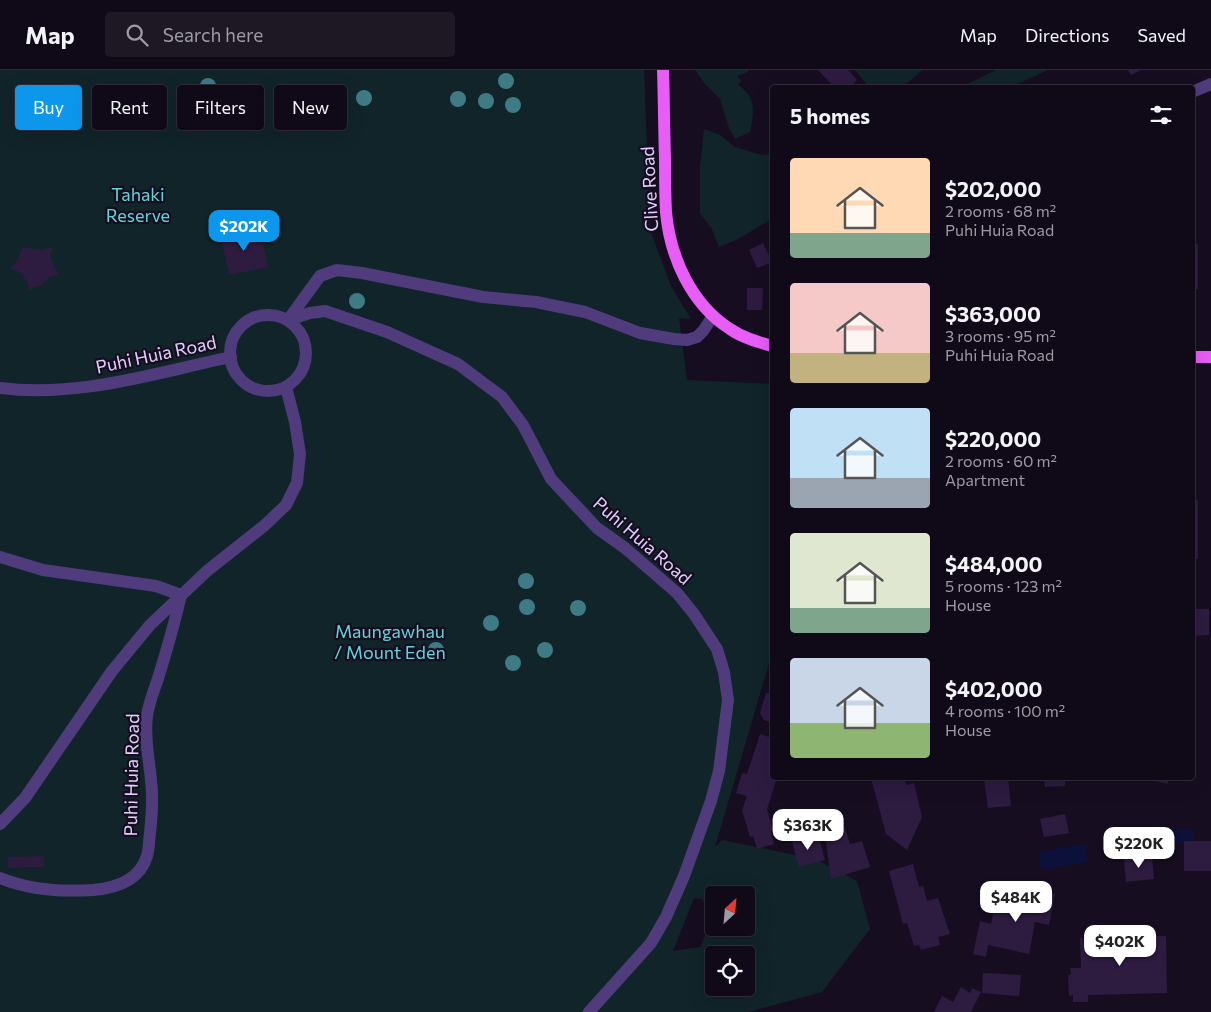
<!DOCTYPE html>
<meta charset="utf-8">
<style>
:root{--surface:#100a18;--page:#1e1825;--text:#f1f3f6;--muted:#9c9aa2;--line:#302b37;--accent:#0c97ec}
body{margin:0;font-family:Commissioner,sans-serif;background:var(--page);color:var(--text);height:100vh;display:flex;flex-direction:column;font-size:19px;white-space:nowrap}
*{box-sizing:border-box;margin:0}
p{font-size:16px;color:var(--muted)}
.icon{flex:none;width:28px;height:28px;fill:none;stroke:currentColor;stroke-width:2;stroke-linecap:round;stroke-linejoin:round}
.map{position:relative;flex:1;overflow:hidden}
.sheet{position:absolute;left:770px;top:15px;width:425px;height:695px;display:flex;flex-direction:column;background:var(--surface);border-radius:5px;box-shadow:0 5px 20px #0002,0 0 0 1px var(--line)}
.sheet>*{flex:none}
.guide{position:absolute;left:15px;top:15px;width:475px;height:45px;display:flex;gap:10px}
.needle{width:32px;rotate:26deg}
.buttons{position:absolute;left:705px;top:816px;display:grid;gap:10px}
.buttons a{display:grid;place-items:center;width:50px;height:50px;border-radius:5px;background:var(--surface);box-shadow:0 5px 20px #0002,0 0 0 1px var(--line);font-size:25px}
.price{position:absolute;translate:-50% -42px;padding:0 11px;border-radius:10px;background:#fff;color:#222;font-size:16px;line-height:32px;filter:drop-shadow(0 1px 2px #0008)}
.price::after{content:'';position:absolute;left:50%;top:30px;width:15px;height:11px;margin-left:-8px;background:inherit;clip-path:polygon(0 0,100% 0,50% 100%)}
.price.selected{background:var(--accent);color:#fff}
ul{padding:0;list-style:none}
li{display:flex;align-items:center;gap:15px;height:125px;padding:0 20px}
li span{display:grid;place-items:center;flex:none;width:140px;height:100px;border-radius:5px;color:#555}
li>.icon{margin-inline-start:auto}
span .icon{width:60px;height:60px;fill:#fffc;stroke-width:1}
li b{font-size:21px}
h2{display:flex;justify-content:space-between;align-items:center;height:60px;padding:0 20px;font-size:21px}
.tag{padding:0 18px;border-radius:5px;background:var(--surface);box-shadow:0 5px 20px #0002,0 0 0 1px var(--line);font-size:18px;line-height:45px}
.tag.selected{background:var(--accent);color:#fff}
header{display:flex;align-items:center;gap:30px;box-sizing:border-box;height:70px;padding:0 25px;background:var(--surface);border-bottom:1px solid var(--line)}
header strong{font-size:24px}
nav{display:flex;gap:28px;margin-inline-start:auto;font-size:18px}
.search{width:350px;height:45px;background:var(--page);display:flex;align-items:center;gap:12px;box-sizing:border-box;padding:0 18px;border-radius:5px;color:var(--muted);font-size:19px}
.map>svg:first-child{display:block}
.green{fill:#11242a;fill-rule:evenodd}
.water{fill:#0c103b}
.building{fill:#2d1b40}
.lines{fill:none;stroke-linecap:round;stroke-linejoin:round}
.minor{stroke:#503c7d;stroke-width:12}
.major{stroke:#e85df6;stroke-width:12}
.tree{fill:#3f7b85}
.labels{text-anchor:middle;stroke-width:4.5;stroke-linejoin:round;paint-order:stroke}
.street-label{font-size:18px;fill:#e1d0fd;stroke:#160e20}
.park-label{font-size:18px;fill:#60d5d8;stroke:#160e20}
</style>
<header>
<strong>Map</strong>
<div class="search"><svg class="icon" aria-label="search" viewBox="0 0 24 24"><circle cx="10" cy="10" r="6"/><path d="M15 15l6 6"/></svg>Search here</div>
<nav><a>Map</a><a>Directions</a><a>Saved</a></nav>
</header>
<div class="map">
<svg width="1211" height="942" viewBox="0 0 1211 942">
<rect width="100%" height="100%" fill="#160e20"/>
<g class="green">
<path d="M0 0H644L650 160 671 216 691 249 679 248 687 310 772 314V583L715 777 722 770 815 789 857 811 870 859 822 922 748 942H0ZM714 825H746V858H714V846L700 877 673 881 694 828 701 829 714 845ZM714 885H746V918H714Z"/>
<path d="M695 0H748V2L737 6 741 11 738 15C757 27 754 43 750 62L735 69 729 58 720 29 705 14Z"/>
<polygon points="855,0 922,0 903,17 870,18"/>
<polygon points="996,0 1048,0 1011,17 961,17"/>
<polygon points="704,59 720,65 735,77 762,85 772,84 772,149 736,170 719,177 712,159 700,143 700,97"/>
</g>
<g class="water">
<rect x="1163" y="760" width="30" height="13"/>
<polygon points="1085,774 1088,792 1042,800 1038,782"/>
</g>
<g class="building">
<polygon points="818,0 848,0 857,10 849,18 835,18"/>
<polygon points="1128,0 1141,0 1131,5"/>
<polygon points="260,159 268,197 229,205 221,167"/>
<polygon points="763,173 772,192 757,198 749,180"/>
<rect x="1192" y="174" width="6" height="45"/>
<polygon points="23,177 39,180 53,177 50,185 51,191 59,205 50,206 42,215 34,217 29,221 28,214 22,204 15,200 9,198 17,191"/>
<polygon points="747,218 763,218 762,240 747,240"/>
<rect x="770" y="365" width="2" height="38"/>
<rect x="1192" y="430" width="6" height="59"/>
<polygon points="1192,539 1209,539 1209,565 1192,566"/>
<polygon points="772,611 772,653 764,650 760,643 766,623 769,623"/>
<polygon points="760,664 772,668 772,708 777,708 767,739 773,760 771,761 774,774 757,779 753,766 750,767 742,740 747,726 736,723 742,703 747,704"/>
<polygon points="871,708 904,708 906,715 914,713 922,747 907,780 886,764"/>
<polygon points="984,708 1008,708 1011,736 988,738"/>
<polygon points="1044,708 1065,708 1065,716 1045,717"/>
<polygon points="1143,708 1169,708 1168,714"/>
<polygon points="1065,744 1069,763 1044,767 1040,749"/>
<polygon points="843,752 850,774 862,771 870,797 831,809 824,757"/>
<polygon points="818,765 825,790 799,797 792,772"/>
<rect x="1184" y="771" width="27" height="30"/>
<polygon points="44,786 44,797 8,798 8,787"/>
<polygon points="1152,787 1154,809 1126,812 1124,789"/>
<polygon points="913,794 919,817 923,816 927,831 938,828 950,864 938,867 940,875 921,880 919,875 914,876 907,853 903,854 889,801"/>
<polygon points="1020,816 1055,824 1049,855 1035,852 1029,884 988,875 986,887 973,884 980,851 991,854 994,840 1013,844 1015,836 1009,835 1011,826 1017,828"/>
<polygon points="1166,866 1167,923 1091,925 1088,925 1088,932 1073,932 1073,925 1069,926 1068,905 1071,904 1070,898 1081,898 1080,868"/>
<polygon points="983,903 1021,905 1019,926 982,923"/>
<polygon points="961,917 970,923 972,918 981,922 971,942 934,942 942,926 953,932"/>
</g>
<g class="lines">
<g class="minor">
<polyline points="1192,22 1211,14"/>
<circle cx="268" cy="283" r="38"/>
<polyline points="288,250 310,243 325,241 387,262 458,294 502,327 523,355 551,409 597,458 625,478 677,523 694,544 717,579 724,602 728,630 719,701 711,731 684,806 666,847 651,873 589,942"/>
<polyline points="288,250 320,206 337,200 362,203 483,227 536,232 585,242 640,263 674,269 687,270 697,267 703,261 713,246"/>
<path d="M0 318C79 328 154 303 231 287"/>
<polyline points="0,487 43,500 156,516 181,525"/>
<polyline points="0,754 25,728 112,601 150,555 207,501 265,455 286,435 297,413 300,384 295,352 286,317"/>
<path d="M0 808C30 820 61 822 93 820 116 818 140 810 147 786 149 779 149 770 150 763 152 745 153 727 151 710 149 688 144 668 147 646 149 631 156 616 160 602 168 576 175 551 181 525"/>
</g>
<g class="major">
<path d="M663 0C664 29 664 59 665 88 665 106 665 124 666 142 670 187 691 234 730 259 743 268 758 272 772 276"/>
<polyline points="1192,287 1211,287"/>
</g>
</g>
<g class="tree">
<circle cx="506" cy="11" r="8"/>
<circle cx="208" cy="16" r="8"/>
<circle cx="364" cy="28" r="8"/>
<circle cx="458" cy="29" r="8"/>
<circle cx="486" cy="31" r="8"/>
<circle cx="205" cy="34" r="8"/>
<circle cx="513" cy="35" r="8"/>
<circle cx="357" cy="231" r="8"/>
<circle cx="526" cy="511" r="8"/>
<circle cx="527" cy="537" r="8"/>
<circle cx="578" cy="538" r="8"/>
<circle cx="491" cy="553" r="8"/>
<circle cx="436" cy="580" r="8"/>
<circle cx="545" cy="580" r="8"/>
<circle cx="513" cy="593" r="8"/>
</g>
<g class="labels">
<g class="street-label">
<text transform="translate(650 119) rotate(-93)" y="6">Clive Road</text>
<text transform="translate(156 285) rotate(-12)" y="6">Puhi Huia Road</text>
<text transform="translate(642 471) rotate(41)" y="6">Puhi Huia Road</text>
<text transform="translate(132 705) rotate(-89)" y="6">Puhi Huia Road</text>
</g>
<g class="park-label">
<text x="138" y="131">Tahaki<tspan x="138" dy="21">Reserve</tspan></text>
<text x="390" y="568">Maungawhau<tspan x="390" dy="21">/ Mount Eden</tspan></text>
</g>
</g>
</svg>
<div class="buttons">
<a><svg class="needle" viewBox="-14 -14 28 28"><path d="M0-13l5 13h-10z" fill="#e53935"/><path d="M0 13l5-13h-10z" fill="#9c9aa2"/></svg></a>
<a><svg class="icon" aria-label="locate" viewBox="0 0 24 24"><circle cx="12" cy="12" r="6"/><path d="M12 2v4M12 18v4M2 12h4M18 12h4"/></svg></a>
</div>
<b class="price selected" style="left:244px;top:182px">$202K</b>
<b class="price" style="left:808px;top:781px">$363K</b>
<b class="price" style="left:1139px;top:799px">$220K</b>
<b class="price" style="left:1016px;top:853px">$484K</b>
<b class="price" style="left:1120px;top:897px">$402K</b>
<div class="guide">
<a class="tag selected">Buy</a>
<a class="tag">Rent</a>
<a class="tag">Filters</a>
<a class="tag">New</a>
</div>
<section class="sheet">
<h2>5 homes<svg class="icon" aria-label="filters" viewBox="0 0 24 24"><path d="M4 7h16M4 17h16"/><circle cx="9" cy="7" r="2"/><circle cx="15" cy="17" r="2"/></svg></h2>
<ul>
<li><span style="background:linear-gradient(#ffd9b3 75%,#7fa58c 0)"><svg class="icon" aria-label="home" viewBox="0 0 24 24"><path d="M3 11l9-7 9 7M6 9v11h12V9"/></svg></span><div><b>$202,000</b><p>2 rooms · 68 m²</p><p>Puhi Huia Road</p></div></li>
<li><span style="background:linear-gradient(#f6c9c9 70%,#c2b280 0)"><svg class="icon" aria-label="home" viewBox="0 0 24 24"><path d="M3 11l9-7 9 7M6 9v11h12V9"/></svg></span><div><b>$363,000</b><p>3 rooms · 95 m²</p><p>Puhi Huia Road</p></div></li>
<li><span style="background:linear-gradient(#bfe0f5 70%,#9aa5b1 0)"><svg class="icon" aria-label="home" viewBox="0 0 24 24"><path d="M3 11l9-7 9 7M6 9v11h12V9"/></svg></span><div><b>$220,000</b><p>2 rooms · 60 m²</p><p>Apartment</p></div></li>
<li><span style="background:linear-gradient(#dfe7d0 75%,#7fa58c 0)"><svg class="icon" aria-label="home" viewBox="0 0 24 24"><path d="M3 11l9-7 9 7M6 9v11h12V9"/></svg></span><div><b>$484,000</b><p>5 rooms · 123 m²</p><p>House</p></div></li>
<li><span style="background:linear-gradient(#c9d6e8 65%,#8fb573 0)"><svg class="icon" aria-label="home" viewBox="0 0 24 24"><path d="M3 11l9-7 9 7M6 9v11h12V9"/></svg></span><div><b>$402,000</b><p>4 rooms · 100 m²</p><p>House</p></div></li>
</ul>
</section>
</div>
